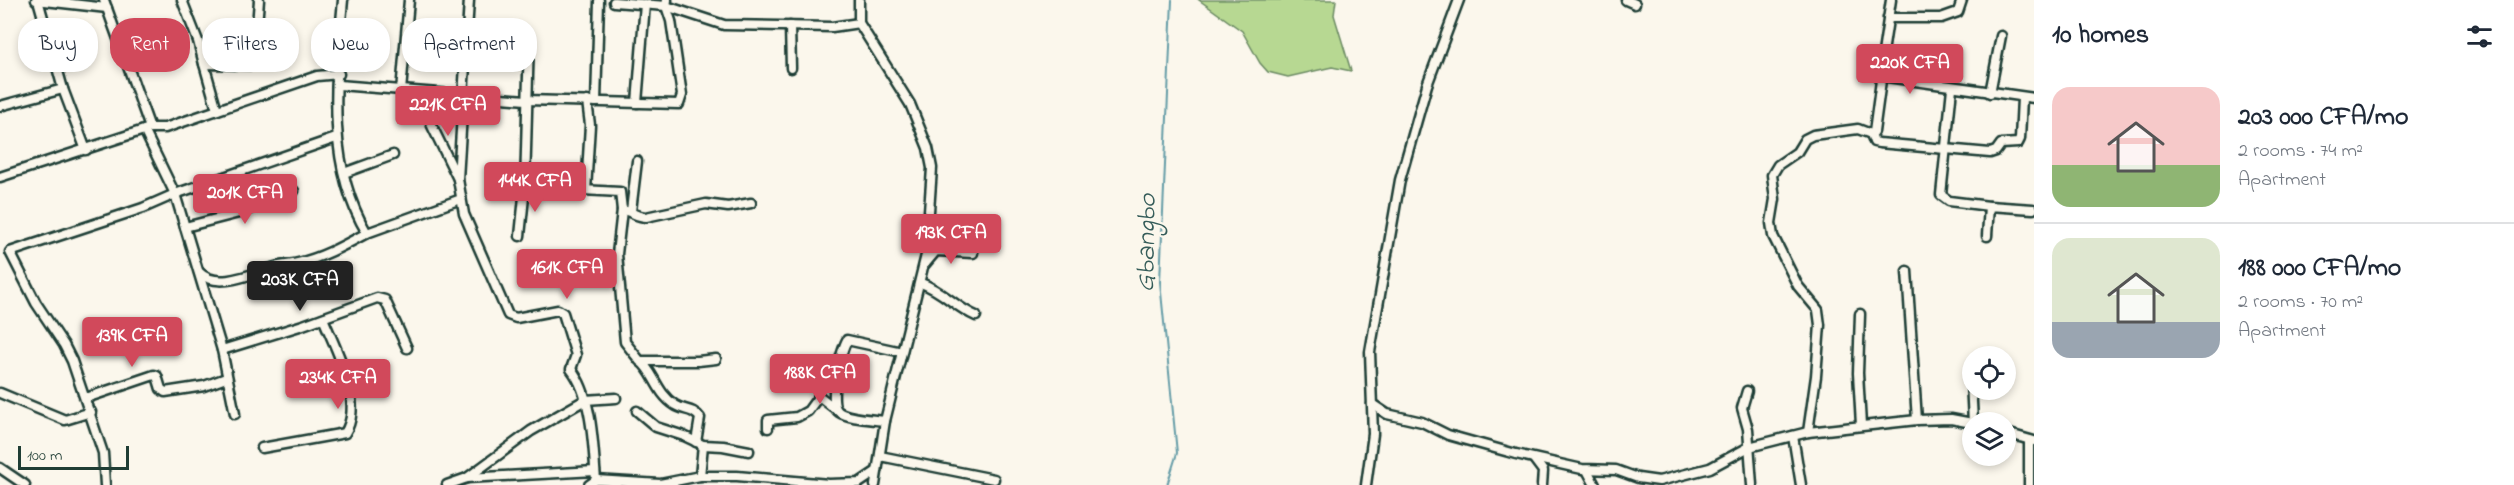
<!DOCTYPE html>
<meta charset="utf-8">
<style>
:root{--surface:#fff;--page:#f6f6f7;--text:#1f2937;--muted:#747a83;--line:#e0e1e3;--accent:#d1495b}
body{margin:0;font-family:"Indie Flower",sans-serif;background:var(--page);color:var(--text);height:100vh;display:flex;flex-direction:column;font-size:22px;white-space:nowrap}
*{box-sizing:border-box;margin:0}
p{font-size:20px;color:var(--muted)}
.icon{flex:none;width:33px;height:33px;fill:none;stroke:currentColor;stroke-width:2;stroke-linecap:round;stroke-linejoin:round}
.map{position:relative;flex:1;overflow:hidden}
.sheet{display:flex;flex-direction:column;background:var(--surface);width:480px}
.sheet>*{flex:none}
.top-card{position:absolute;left:18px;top:18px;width:570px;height:54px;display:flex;gap:12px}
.buttons{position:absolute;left:1962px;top:346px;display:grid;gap:12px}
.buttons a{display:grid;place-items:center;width:54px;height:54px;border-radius:50%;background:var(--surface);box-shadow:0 3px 9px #0003;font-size:30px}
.scale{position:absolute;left:18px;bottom:15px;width:111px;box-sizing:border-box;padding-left:6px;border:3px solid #1f3d34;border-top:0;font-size:16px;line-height:21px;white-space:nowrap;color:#1f3d34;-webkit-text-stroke:4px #fbf7ec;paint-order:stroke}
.price{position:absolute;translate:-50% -51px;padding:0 14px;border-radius:6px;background:var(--accent);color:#fff;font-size:20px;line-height:39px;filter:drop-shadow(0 2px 3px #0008)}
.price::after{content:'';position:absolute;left:50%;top:36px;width:18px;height:14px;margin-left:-9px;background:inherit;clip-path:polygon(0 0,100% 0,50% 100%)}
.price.selected{background:#222;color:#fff}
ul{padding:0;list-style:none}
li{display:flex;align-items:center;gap:18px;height:150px;padding:0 18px}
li+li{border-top:2px solid var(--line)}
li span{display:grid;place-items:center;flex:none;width:168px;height:120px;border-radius:18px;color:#555}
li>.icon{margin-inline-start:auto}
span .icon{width:72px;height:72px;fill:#fffc;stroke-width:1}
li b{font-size:26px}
h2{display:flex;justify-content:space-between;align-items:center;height:72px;padding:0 18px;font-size:26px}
.tag{padding:0 21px;border-radius:24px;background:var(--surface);box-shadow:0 3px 9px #0003;font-size:21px;line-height:54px}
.tag.selected{background:var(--accent);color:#fff}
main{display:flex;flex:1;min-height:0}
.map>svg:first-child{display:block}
.green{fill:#b7d892;stroke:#6b8a63;stroke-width:1.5}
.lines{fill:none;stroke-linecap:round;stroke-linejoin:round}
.stream{stroke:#659ca7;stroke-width:2}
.minor-casing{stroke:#1f3d34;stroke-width:13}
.minor{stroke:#fbf7ec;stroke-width:8}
.labels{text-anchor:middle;stroke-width:4.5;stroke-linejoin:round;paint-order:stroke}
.water-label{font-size:27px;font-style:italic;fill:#365d5a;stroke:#fbf7ec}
</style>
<main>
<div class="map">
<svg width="2034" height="485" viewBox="0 0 2034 485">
<rect width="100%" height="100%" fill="#fbf7ec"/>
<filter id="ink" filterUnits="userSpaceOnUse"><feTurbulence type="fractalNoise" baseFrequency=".0167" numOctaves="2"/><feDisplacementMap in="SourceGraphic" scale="12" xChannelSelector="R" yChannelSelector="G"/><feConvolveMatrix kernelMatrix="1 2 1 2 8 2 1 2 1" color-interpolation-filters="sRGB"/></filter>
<g filter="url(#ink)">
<polygon class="green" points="1199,0 1336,0 1334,15 1351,71 1332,67 1288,77 1268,72 1260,63 1242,31"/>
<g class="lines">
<polyline class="stream" points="1167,485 1177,453 1160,282 1172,0"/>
<g class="minor-casing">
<g id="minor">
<polyline points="36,0 107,8"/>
<polyline points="38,0 63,89 86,150"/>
<polyline points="104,0 150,128"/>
<polyline points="182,0 198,41 204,64 254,65 259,0"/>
<path d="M343 0C336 78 325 163 367 233L461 199"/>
<polyline points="859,0 859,23 910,104 928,148 932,168 926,255 885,421 875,485"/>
<polyline points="1626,0 1635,4"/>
<polyline points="1891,0 1881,66 1887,77 2034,98"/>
<polyline points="614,2 666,6 667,0"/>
<polyline points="666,6 724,25 832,27 859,23"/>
<polyline points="1888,18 1941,18 1958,12 1962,0"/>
<polyline points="790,26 791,68"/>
<polyline points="529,38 525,187 620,192 622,210 617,254 625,342 640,361 698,361 716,359"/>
<polyline points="204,64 217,110"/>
<polyline points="339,85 526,100 679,104 682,95 671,21 666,6"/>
<polyline points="1952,88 1941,195 1949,201 1989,206"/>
<polyline points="401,91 409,0"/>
<path d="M423 93 432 126 458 179 464 214 508 315 516 318 558 310 563 313 576 355 571 369C593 397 593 447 596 480"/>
<polyline points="1990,93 2001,36"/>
<polyline points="596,102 599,1"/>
<polyline points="637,103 645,4"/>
<polyline points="0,106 63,89"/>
<polyline points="144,130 175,194 222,350 235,414"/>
<polyline points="1871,134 1874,142 1879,143 1990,153 1996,151 2001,144 2018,143 2020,139 2022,98"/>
<polyline points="344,173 393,155"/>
<polyline points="0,177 150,128 165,128 317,76 339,74"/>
<polyline points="458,179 469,0"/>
<polyline points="500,187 525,187 520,236"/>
<polyline points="586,190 590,125 587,101"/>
<path d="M622 210C631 211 637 217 646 217L706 204 728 207 751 203"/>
<polyline points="631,211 637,161"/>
<polyline points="185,227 239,213 294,191"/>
<polyline points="930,233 941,241 947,251"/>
<polyline points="1987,236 1989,206 2033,209"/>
<polyline points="925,264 936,251 973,253"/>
<polyline points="1907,271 1917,420"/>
<path d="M199 272C217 291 253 273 275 267 282 265 290 265 298 263 322 258 345 245 367 233"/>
<path d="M921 283C943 291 955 307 976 316"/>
<polyline points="1860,314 1858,373 1861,425"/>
<polyline points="222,350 303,325 377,298 385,300 407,348"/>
<path d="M640 361C654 371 656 393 675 405 684 411 693 408 700 418L696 442"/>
<polyline points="1971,381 1973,423"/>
<polyline points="1747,391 1742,408 1748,429 1752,485"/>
<polyline points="0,393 65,420 91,412"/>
<polyline points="86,398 154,375 157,376 161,389 165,392 204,386 226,378"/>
<polyline points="1372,404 1387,414 1422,422 1448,435 1516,454 1582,469 1616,470 1638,478 1659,481 1710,468 1749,447 1808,432 1917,420 1951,419 1972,423"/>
<polyline points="637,411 656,427 684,436 703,445 723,446 749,451"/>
<path d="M885 421C872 419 850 419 839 412 826 404 841 351 847 340L902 352"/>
<polyline points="768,428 768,420 797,417 808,411 819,396 833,407"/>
<polyline points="1808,432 1816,376 1820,325 1818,310 1798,286 1773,236 1771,223 1775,199 1772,175 1778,165 1797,152 1805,139 1813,135 1858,129 1871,134 1874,132 1882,73"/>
<polyline points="2006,433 2034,441"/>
<polyline points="1793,436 1801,485"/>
<path d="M262 448 345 433C365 402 335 348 323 318"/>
<polyline points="880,456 994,479"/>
<polyline points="1534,459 1543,471 1542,485"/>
<polyline points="0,468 25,485"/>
<polyline points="1587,470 1595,485"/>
<polyline points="700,476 703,445"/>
<polyline points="467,478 531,431 585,400 616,398"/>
<polyline points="105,485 103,453 72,361 64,345 36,303 10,252 143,208 175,194 336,138"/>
<polyline points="447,485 467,478 595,471"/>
<polyline points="589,485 596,480 660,484 700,476 737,476 829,484 859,483 877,471"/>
<polyline points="1366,485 1373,434 1370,352 1400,180 1427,85 1459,0"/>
<polyline points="2029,485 2029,440"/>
</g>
</g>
<use href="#minor" class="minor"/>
</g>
</g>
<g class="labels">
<g class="water-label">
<text transform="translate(1145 243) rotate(-89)" y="9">Gbangbo</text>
</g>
</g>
</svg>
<div class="buttons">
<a><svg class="icon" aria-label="locate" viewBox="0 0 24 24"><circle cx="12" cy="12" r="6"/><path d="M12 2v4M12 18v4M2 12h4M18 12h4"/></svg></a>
<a><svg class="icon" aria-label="layers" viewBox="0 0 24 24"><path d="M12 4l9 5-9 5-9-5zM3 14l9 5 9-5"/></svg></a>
</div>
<div class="scale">100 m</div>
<b class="price" style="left:1910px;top:95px">220K CFA</b>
<b class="price" style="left:448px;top:137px">221K CFA</b>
<b class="price" style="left:535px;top:213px">144K CFA</b>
<b class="price" style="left:245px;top:225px">201K CFA</b>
<b class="price" style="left:951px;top:265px">193K CFA</b>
<b class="price" style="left:567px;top:300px">161K CFA</b>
<b class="price selected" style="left:300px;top:312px">203K CFA</b>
<b class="price" style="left:132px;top:368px">139K CFA</b>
<b class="price" style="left:820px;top:405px">188K CFA</b>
<b class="price" style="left:338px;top:410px">234K CFA</b>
<div class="top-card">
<a class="tag">Buy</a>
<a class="tag selected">Rent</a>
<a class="tag">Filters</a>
<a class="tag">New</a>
<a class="tag">Apartment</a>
</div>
</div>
<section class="sheet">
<h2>10 homes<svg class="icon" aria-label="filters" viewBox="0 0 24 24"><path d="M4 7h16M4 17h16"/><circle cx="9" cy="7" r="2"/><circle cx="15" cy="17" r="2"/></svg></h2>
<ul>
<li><span style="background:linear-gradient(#f6c9c9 65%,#8fb573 0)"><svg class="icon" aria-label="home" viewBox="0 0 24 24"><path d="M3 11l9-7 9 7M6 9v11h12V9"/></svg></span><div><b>203 000 CFA/mo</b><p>2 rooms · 74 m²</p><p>Apartment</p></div></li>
<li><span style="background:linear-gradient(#dfe7d0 70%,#9aa5b1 0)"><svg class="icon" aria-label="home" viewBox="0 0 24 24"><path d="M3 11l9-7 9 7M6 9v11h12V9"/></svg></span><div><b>188 000 CFA/mo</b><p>2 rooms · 70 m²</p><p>Apartment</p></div></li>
</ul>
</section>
</main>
